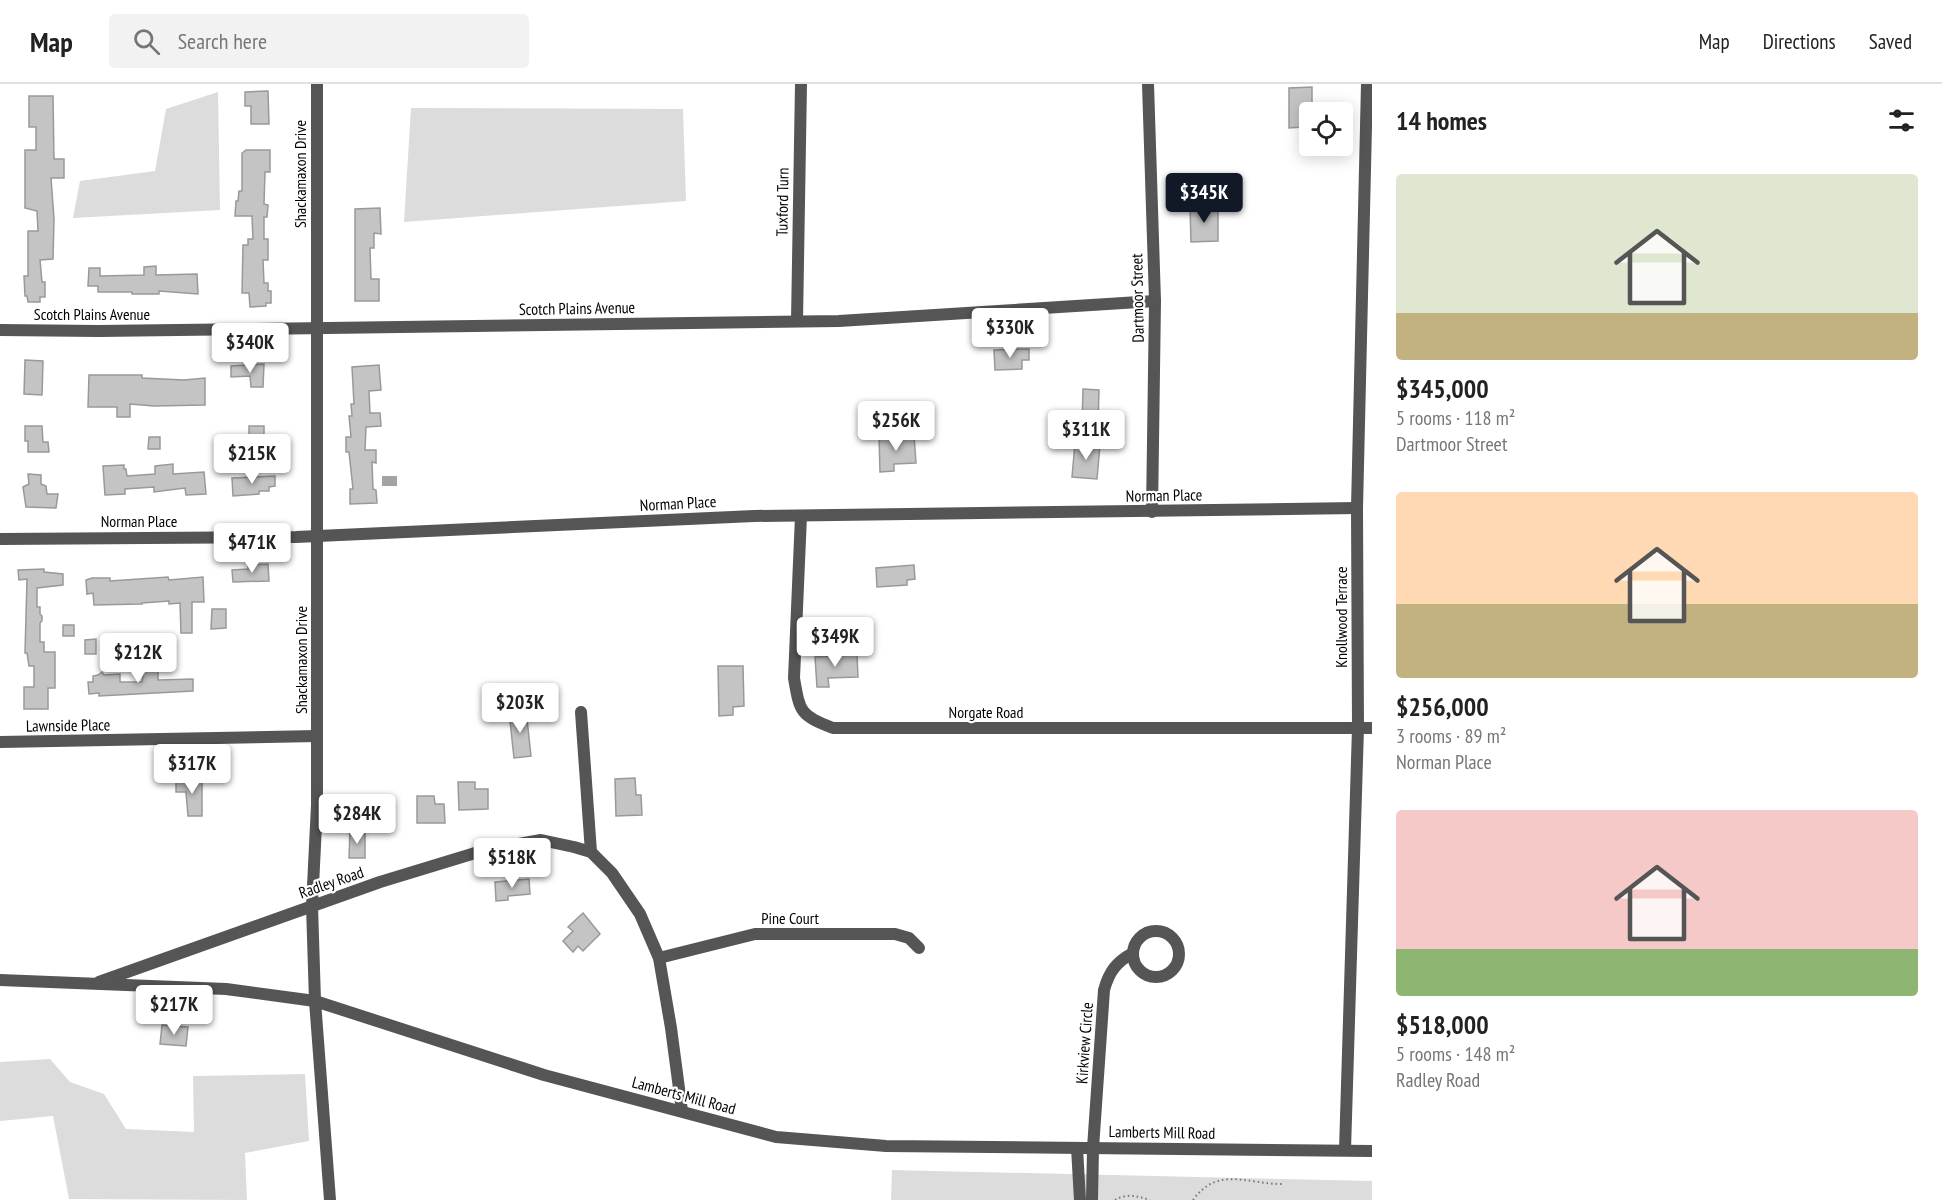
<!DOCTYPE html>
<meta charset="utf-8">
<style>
:root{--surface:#fff;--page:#f2f2f2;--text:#222;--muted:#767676;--line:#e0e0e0;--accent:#111827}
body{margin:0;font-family:"PT Sans Narrow",sans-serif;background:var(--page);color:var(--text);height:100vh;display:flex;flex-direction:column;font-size:22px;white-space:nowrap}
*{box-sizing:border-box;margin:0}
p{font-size:20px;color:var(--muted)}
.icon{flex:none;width:33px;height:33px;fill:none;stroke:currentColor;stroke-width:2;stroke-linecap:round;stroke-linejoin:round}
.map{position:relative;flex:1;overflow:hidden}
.sheet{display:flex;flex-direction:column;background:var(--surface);width:570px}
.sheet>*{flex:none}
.tools{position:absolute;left:1299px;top:18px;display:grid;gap:12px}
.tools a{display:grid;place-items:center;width:54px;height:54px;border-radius:6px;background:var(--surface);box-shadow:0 3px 15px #0003;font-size:30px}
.price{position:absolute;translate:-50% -51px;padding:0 14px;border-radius:6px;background:#fff;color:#222;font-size:20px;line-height:39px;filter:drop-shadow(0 2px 3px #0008)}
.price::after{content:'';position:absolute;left:50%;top:36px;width:18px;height:14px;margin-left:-9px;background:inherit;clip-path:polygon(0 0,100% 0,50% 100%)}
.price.active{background:var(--accent);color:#fff}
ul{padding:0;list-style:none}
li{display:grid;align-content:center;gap:12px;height:318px;padding:0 24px}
li span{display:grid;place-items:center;height:186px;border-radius:6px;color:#555}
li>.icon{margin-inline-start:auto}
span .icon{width:108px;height:108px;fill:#fffc;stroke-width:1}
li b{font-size:26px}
h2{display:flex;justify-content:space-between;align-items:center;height:72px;padding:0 24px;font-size:26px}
header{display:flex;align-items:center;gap:36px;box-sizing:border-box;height:84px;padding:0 30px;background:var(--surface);border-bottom:2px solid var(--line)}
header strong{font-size:28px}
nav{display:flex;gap:33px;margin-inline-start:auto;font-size:21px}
.search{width:420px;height:54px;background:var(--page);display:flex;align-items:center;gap:15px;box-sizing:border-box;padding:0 21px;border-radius:6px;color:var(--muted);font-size:22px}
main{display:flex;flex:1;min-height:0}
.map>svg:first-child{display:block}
.green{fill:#dcdcdc}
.water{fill:#a3a3a3}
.building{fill:#c4c4c4;stroke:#999;stroke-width:1.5}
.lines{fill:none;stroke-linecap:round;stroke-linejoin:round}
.path{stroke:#777;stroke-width:2;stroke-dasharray:1.5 3;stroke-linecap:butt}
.minor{stroke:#555;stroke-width:12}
.labels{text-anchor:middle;stroke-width:4.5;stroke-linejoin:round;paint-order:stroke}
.street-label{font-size:16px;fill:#000;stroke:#fff}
</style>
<header>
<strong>Map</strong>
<div class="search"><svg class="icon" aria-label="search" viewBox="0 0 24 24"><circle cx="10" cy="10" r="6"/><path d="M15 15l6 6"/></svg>Search here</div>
<nav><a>Map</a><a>Directions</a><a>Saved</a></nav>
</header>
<main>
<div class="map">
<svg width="1372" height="1116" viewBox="0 0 1372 1116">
<rect width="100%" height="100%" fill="#fff"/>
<g class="green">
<polygon points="218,8 220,126 73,134 80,97 155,87 166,25"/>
<polygon points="411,24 683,25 686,117 404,138"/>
<polygon points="50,975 70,998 104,1010 126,1045 194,1048 193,992 305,990 309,1057 245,1069 247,1116 69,1115 53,1032 0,1037 0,978"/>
<polygon points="892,1086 1372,1097 1372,1116 891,1116"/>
</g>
<rect class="water" x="382" y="392" width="15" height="10"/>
<g class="building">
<polygon points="1312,3 1312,24 1303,24 1303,43 1289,44 1289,4"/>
<polygon points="268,7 269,40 251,40 251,22 245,22 245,8"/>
<polygon points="29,12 53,12 54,75 64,75 64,94 51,94 54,135 53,175 40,176 42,198 45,198 45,213 40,213 40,218 28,218 27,212 25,212 24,192 28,192 28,147 38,147 37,127 25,124 25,66 36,66 36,43 29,43"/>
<polygon points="246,66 270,66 270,88 265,88 264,120 268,121 267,133 264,133 264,155 268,155 268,176 263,176 264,199 268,199 268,207 271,207 271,219 266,219 266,222 250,223 249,209 242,209 243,161 248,161 248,155 253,155 252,132 235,132 236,117 238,117 239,107 242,107 242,69"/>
<polygon points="1190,122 1218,122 1218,157 1191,158"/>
<polygon points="380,124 381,150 374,149 374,164 370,164 371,195 379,195 379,217 355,217 355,125"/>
<polygon points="156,182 156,191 197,190 198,210 159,207 159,210 132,210 132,208 98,208 98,202 88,202 89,184 100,184 100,192 144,191 144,183"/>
<polygon points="1029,265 1029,276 1022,276 1022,285 995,286 994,266"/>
<polygon points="25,276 43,277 42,311 24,310"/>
<polygon points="264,280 263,303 251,303 250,292 231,293 231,282"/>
<polygon points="379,281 381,306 369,307 370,329 380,329 381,342 366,343 365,366 376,366 376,379 372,378 373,405 376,406 377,419 350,420 350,405 353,405 349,368 346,368 346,353 351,353 349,332 352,332 351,320 354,320 352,283"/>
<polygon points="89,291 142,291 142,294 184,296 205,294 205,321 154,322 130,320 130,333 117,333 117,323 88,323"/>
<polygon points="1083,305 1099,306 1098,342 1082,341"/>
<polygon points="25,342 42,342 43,358 48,358 49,368 28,368 28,357 25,357"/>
<rect x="249" y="342" width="15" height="28"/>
<polygon points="914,351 916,379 894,380 894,387 880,388 879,353"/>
<polygon points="149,353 160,353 160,365 148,365"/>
<polygon points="1075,359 1100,361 1097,395 1072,393"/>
<polygon points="173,380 173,390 204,388 206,410 186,411 185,404 154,408 154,403 125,405 125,410 105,411 103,382 124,381 124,385 126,385 127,392 155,390 155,382"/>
<polygon points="28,390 41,391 41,400 46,402 47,410 58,410 56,424 26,423 23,403 29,400"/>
<polygon points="275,392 275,402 269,403 269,407 259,407 259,410 233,412 232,394"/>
<polygon points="268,480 269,497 233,498 232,486 248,485 248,481"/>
<polygon points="914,481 915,495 907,496 907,501 877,503 876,484"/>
<polygon points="44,485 44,488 63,490 63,501 37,504 37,523 40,523 40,530 42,532 42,537 40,539 40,558 44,558 44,568 55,568 55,604 48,604 48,625 24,625 24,603 34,603 34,582 29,582 27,569 25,569 27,495 19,496 18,486"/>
<polygon points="168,493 169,496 203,493 204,518 192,518 192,549 181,549 180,519 169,520 169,517 142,519 142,520 94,521 93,509 87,510 86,496 92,494 110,494 110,497"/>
<polygon points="212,525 226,525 226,544 211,545"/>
<rect x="63" y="541" width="11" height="11"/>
<polygon points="96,555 96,570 85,570 85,556"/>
<polygon points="857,571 858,593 828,594 829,603 817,603 815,573"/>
<polygon points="145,581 158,581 158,596 193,595 193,607 99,612 99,609 89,610 88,598 93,598 93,592 98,591 102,588 104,591 120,590 120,598 142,598"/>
<polygon points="718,582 743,582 744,622 733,623 733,631 719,632"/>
<polygon points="526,626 531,672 514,674 509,628"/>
<polygon points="635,694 636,711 641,711 642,731 616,732 615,695"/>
<polygon points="202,695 202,732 188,732 186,708 176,708 176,697 181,697 181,696"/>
<polygon points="458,698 475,698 475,705 488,705 488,725 459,726"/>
<polygon points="417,712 434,712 435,720 444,720 445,739 417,739"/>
<polygon points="350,747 365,747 365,774 349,774"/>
<polygon points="529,795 530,810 508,812 508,816 496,817 495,798"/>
<polygon points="583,829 600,850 583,867 578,862 573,868 563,857 573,847 568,843"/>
<polygon points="162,941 188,943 186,962 160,960"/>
</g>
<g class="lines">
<g class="path">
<path d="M1115 1116C1127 1109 1137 1112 1150 1116"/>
<path d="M1193 1116C1218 1081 1249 1101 1284 1100"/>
</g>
<g class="minor">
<polyline points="317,0 317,721 312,822 315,917 330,1116"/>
<polyline points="1148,0 1155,217 1152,428"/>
<polyline points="797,237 801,0"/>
<polyline points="0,246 99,247 839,237 1155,217"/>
<path d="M801 432 794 594C800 629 800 631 833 644H1372"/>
<polyline points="0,455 296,453 754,432 1357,424"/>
<polyline points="581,628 591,768"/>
<polyline points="0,658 317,652"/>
<circle cx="1156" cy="870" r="23"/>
<polyline points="659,874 755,850 895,850 909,854 919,864"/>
<polyline points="0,896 226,905 315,917 544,991 776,1053 886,1062 1372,1067"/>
<polyline points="99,898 380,798 485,766 541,756 574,763 591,768 612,789 640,830 659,874 671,944 682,1027"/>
<polyline points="1077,1064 1080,1116"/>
<polyline points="1345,1066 1358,644 1357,424 1367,0"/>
<path d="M1092 1116 1093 1064 1104 906C1109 888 1116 878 1133 869"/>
</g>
</g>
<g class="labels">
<g class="street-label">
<text transform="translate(300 90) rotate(-90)" y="6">Shackamaxon Drive</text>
<text transform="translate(782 118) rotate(-89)" y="6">Tuxford Turn</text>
<text transform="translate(1137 214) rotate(-91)" y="6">Dartmoor Street</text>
<text transform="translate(577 224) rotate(-1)" y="6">Scotch Plains Avenue</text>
<text x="92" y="236">Scotch Plains Avenue</text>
<text transform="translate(1164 411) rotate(-1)" y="6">Norman Place</text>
<text transform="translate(678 419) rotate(-3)" y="6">Norman Place</text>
<text x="139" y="443">Norman Place</text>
<text transform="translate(1341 533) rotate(-90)" y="6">Knollwood Terrace</text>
<text transform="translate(301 576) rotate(-90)" y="6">Shackamaxon Drive</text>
<text x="986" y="634">Norgate Road</text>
<text transform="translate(68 641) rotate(-1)" y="6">Lawnside Place</text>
<text transform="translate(331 798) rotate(-19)" y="6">Radley Road</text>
<text x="790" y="840">Pine Court</text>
<text transform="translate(1084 959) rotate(-86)" y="6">Kirkview Circle</text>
<text transform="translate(684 1011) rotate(15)" y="6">Lamberts Mill Road</text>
<text transform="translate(1162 1048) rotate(1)" y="6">Lamberts Mill Road</text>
</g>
</g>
</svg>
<div class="tools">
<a><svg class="icon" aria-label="locate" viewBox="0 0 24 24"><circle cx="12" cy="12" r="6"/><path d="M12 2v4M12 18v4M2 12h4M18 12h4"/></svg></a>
</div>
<b class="price active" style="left:1204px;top:140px">$345K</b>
<b class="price" style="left:1010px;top:275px">$330K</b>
<b class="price" style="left:250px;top:290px">$340K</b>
<b class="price" style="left:896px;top:368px">$256K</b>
<b class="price" style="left:1086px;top:377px">$311K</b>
<b class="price" style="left:252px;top:401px">$215K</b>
<b class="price" style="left:252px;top:490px">$471K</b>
<b class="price" style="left:835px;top:584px">$349K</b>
<b class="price" style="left:138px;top:600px">$212K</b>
<b class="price" style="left:520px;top:650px">$203K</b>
<b class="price" style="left:192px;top:711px">$317K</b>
<b class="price" style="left:357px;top:761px">$284K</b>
<b class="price" style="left:512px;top:805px">$518K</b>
<b class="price" style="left:174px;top:952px">$217K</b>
</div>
<section class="sheet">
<h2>14 homes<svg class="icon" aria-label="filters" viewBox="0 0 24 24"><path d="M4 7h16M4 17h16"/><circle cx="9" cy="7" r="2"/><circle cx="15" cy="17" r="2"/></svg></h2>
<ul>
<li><span style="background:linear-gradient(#dfe7d0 75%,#c2b280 0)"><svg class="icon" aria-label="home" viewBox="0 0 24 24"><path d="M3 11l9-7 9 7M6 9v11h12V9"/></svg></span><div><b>$345,000</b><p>5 rooms · 118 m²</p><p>Dartmoor Street</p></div></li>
<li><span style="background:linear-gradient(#ffd9b3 60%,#c2b280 0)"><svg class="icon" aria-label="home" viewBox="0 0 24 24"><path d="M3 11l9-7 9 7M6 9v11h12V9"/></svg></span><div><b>$256,000</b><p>3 rooms · 89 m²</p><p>Norman Place</p></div></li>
<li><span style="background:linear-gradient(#f6c9c9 75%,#8fb573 0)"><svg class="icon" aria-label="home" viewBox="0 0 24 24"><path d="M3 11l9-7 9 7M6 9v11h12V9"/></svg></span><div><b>$518,000</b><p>5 rooms · 148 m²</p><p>Radley Road</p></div></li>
</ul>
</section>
</main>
